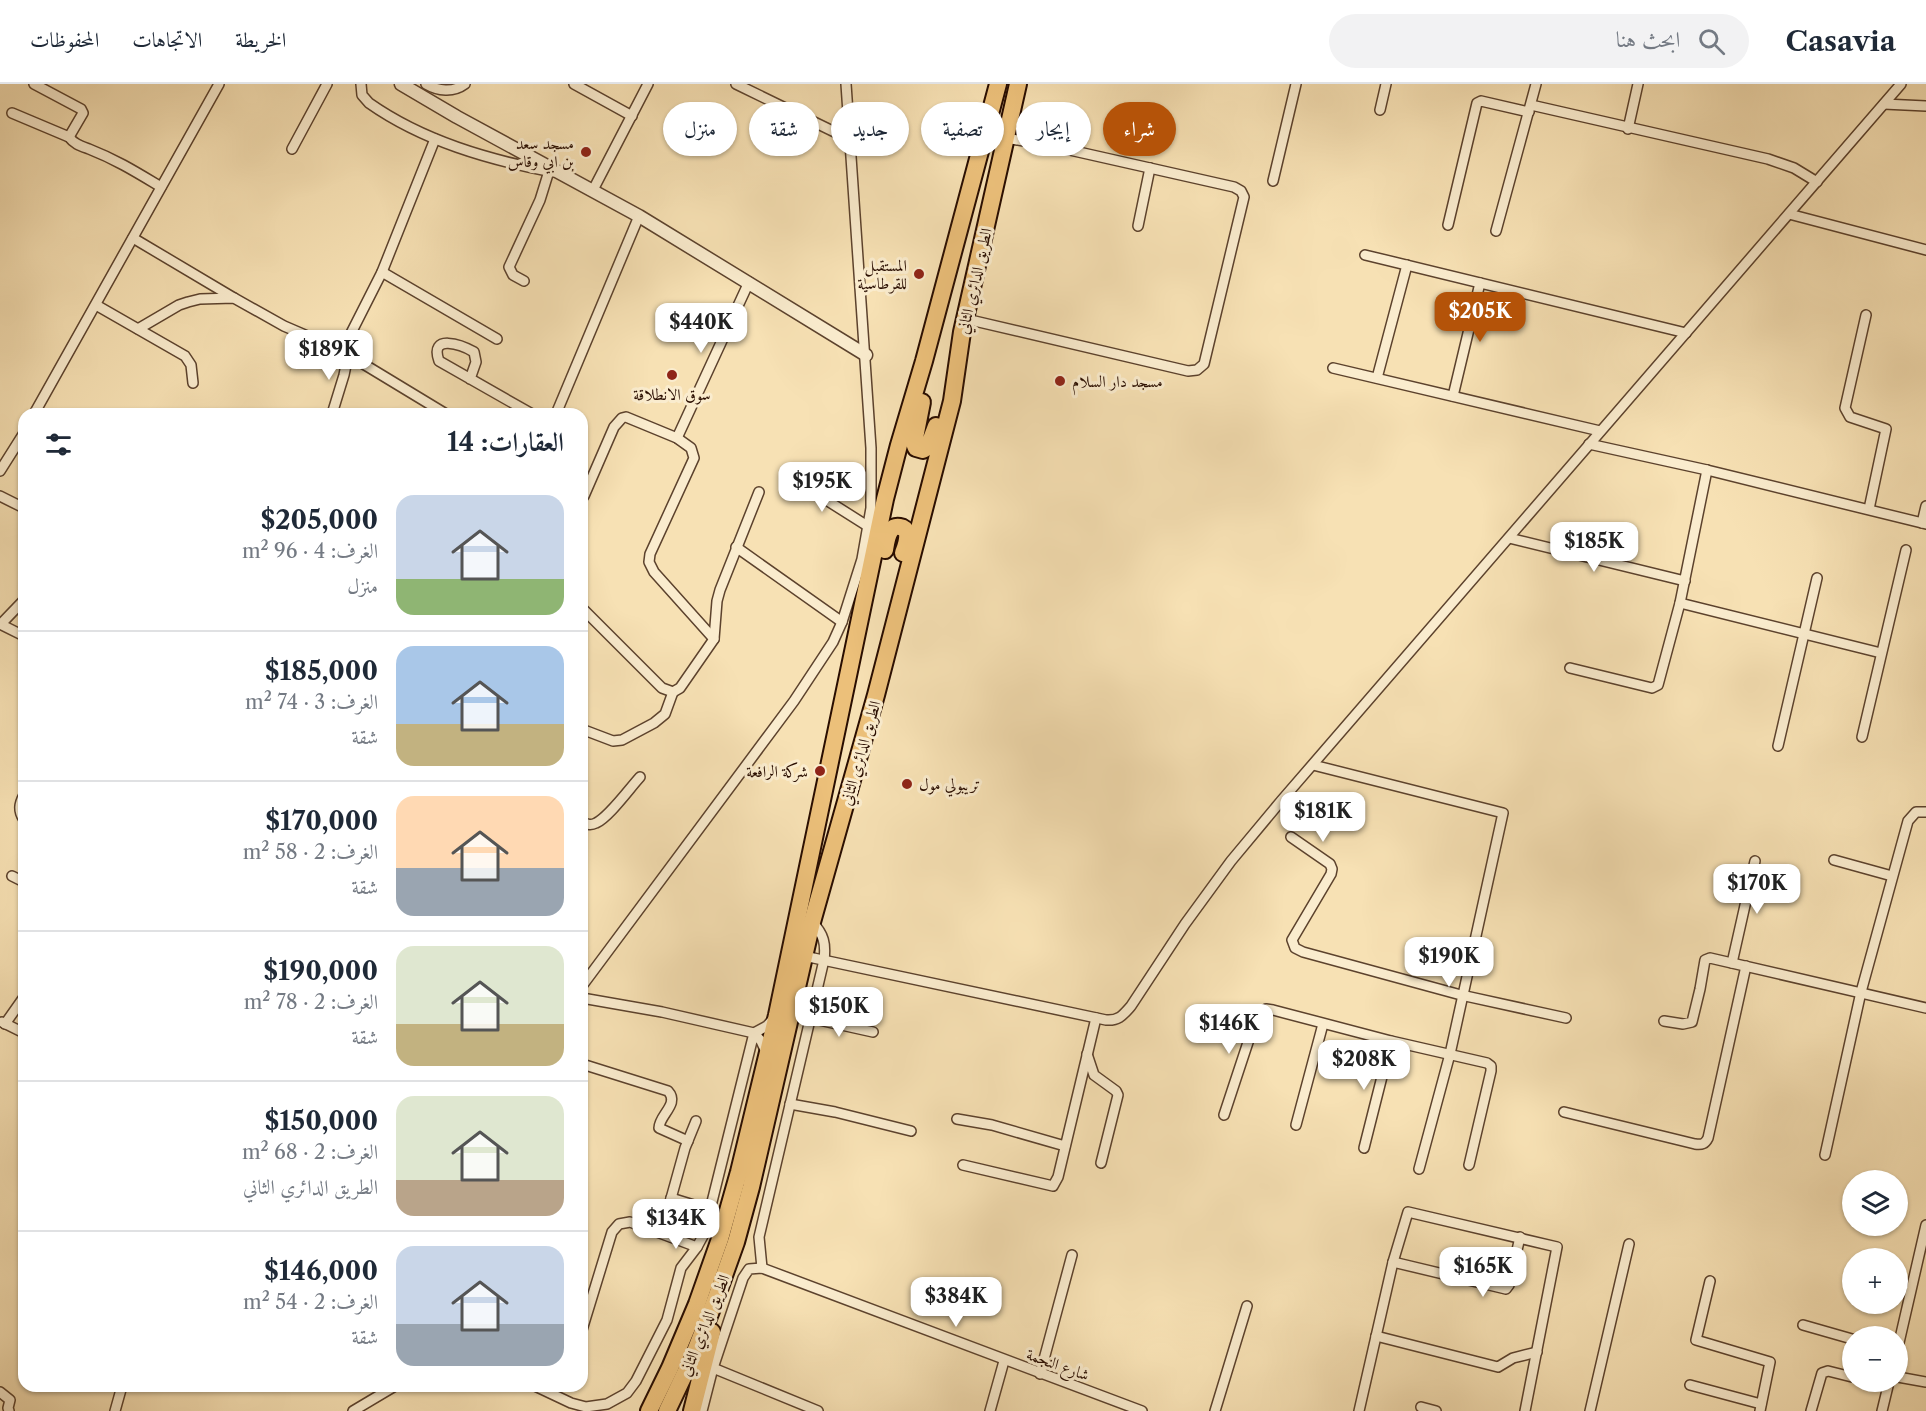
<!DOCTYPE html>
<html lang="ar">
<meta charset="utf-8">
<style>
:root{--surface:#fff;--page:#f2f2f3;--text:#1f2937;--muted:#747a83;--line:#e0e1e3;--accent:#b45309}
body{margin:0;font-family:"Libre Caslon Text",Amiri,serif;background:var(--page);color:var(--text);direction:rtl;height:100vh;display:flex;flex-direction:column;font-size:22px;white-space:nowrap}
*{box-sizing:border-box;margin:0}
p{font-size:20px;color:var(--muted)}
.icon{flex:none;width:33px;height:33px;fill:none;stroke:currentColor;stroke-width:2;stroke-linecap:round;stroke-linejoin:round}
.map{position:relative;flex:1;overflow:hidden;direction:ltr}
.sheet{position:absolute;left:18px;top:324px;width:570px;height:984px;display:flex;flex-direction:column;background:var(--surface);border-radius:18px;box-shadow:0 2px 4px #0004;direction:rtl}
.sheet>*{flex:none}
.guide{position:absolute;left:606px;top:18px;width:570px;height:54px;direction:rtl;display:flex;gap:12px}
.fabs{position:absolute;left:1842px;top:1086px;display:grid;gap:12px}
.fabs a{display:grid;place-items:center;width:66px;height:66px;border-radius:50%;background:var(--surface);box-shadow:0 2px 4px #0004;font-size:30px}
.price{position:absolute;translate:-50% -51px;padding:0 14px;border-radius:12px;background:#fff;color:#222;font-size:20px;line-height:39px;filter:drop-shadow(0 2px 3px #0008)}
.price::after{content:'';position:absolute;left:50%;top:36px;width:18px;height:14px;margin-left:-9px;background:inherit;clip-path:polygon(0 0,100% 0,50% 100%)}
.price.current{background:var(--accent);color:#fff}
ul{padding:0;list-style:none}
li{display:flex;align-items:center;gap:18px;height:150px;padding:0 24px}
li+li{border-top:2px solid var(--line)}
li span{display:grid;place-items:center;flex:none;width:168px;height:120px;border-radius:18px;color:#555}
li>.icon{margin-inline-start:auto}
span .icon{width:72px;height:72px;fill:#fffc;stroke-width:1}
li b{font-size:26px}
h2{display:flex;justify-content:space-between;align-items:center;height:72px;padding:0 24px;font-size:26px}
.tag{padding:0 21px;border-radius:27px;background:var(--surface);box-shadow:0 2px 4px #0004;font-size:21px;line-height:54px}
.tag.current{background:var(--accent);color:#fff}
header{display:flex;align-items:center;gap:36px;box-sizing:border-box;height:84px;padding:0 30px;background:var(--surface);border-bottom:2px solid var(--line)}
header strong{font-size:28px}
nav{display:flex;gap:33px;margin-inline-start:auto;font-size:21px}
.search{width:420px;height:54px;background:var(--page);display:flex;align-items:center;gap:15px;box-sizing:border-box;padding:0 21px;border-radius:33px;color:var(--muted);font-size:22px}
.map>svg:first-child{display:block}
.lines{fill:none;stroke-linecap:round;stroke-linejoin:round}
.minor-casing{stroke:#5c422d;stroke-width:12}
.tertiary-casing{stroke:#5c422d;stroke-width:15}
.trunk-casing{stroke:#290d00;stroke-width:20}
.minor{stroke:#faecce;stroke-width:9}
.tertiary{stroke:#faecce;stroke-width:12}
.trunk{stroke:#ecc07a;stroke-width:16}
.poi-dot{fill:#8f2418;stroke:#faecce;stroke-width:2}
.labels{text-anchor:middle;stroke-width:6;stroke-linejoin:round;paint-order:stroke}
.poi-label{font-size:16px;fill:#290d00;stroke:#faecce;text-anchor:end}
.street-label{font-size:16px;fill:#290d00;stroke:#faecce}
</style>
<header>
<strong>Casavia</strong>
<div class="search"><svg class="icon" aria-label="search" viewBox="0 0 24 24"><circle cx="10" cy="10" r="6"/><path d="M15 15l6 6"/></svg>ابحث هنا</div>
<nav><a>الخريطة</a><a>الاتجاهات</a><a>المحفوظات</a></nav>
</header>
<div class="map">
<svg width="1926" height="1327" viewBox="0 0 1926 1327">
<rect width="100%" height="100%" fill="#f7e1b4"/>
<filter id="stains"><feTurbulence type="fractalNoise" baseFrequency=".00333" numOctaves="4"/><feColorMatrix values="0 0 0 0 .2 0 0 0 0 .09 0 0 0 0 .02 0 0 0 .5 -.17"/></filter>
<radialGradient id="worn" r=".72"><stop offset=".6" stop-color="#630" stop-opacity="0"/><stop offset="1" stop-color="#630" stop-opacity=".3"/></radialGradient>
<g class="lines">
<g class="minor-casing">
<g id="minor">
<polyline points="34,0 81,25 83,29 69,53"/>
<path d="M361 0 362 11 369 19C423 57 489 76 553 88"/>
<path d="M426 0C438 7 453 9 465 0"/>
<polyline points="574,0 632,32"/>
<polyline points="736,0 849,55"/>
<polyline points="1884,20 1926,22"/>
<polyline points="1531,21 1768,75 1794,84 1817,98"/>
<polyline points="1380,26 1386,0"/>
<path d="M12 29 69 53C74 60 81 62 89 65 117 76 136 88 161 103"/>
<polyline points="1628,45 1638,0"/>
<polyline points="292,65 327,0"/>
<polyline points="1273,97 1296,0"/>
<polyline points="593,106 648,0"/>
<polyline points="1789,130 1926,166"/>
<polyline points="1448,141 1477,19 1481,17 1529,28"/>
<polyline points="1138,142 1150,84"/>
<polyline points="1496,147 1536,0"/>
<polyline points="133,154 234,214"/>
<polyline points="1365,171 1686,249"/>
<polyline points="382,188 497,255"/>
<polyline points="524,197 513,191 509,183 540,116 549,87"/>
<polyline points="96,221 185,272 191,281 193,299"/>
<polyline points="1866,231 1845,324 1850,333 1886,345 1869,425"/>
<polyline points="966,235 1188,287 1197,286 1204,280 1244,113 1241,107 1234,103 1052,62 1006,54"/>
<polyline points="138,245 179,221 188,218 200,215 234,214 284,242 342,267 446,330"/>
<polyline points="342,267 382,188 435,55"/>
<polyline points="1333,284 1600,347"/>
<polyline points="1377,294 1407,181"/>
<path d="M470 295 476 278 474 268C462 261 429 249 439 277L532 330"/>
<polyline points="1453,312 1480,199"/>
<polyline points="34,330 219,0"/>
<polyline points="332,330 344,291 348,271"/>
<polyline points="556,330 639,132"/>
<polyline points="677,354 749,198"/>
<polyline points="1589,360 1707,386 1926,440"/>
<polyline points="0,387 24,349"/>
<polyline points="790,393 869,443"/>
<polyline points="0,412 24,424"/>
<polyline points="584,412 614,343 622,334 626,333 677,354 691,364 694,374 650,470 649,478 654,488 714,555"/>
<polyline points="1922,439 1926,422"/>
<polyline points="1509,454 1685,497"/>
<polyline points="736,463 842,538"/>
<polyline points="1680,519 1881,569"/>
<polyline points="584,526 662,604 673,608 680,604 714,555 717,517 720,506 759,408"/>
<polyline points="0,540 24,552"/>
<polyline points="1,540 24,516"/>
<polyline points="1570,584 1652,604 1658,601 1680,519 1707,386"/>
<polyline points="582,648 584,646 613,657 622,656 654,639 665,630 673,608"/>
<polyline points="1862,653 1906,466"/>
<polyline points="1778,662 1817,494"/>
<polyline points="1313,681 1503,729 1450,970 1419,1085"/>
<path d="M24 711C19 720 18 727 24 736"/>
<path d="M582 738C587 740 590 742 596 739 609 733 629 705 640 693"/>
<polyline points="1291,753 1330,780 1332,785 1331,790 1292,856 1295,864 1303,868 1461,911 1566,934"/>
<polyline points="1834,776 1892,792"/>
<polyline points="12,792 24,798"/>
<path d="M804 872 1106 936C1119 937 1123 931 1131 922L1185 840 1231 777 1281 717 1901 0"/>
<polyline points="1732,879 1755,777"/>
<polyline points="582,902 794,617 833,558 842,538 862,475 871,424 871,364 846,0"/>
<polyline points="582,914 662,928 754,949 761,957 766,968"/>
<polyline points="810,934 873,948"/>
<polyline points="1664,937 1683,940 1692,938 1700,905 1705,876 1710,874 1926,924"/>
<polyline points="2,938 24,949"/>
<polyline points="5,940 24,913"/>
<polyline points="1087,970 1094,991 1116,1007 1118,1011 1101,1079"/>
<path d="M582 980 668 1007C680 1020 659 1031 659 1044L688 1057"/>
<polyline points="790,1020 835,1028 911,1047"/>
<path d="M1564 1028 1695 1060C1702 1061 1705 1060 1708 1054L1746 882"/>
<polyline points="1224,1031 1257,931 1266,925 1273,926 1391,957 1487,979 1491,982 1491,987 1469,1081"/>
<polyline points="957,1035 992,1041 1065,1062"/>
<polyline points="1296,1041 1323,940"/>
<polyline points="1364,1064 1391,957"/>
<polyline points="1825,1071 1861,908 1908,737 1916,728 1926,728"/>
<polyline points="963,1081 1053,1102 1058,1093 1096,934"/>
<polyline points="671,1114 710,1126"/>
<polyline points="665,1136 685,1064 696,1037"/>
<polyline points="1393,1178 1506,1205 1509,1201 1520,1153"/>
<path d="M762 1184 759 1153 824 876C826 860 824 850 812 838"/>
<polyline points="1710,1197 1696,1256 1770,1278 1760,1327"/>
<polyline points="1803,1241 1852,1255"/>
<polyline points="582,1246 612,1148 619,1140 630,1138 697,1163"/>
<polyline points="1376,1252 1498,1283 1513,1274 1537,1268"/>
<polyline points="1898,1263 1926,1141"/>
<polyline points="713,1284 818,1327"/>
<polyline points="1040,1290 1072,1171"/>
<polyline points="1898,1293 1926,1298"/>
<polyline points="1873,1298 1888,1301"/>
<polyline points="1690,1301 1761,1320"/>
<polyline points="535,1302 571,1319 586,1323 607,1320 627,1309 636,1297 667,1236 681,1184 697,1163 704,1150 754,949 767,942 774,934"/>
<polyline points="0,1308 10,1316 8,1324 9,1327"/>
<polyline points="1421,1323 1436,1327"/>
<polyline points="115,1327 122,1302"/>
<polyline points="353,1327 395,1302"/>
<polyline points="702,1327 713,1284 743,1194 749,1185 762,1184 1142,1327"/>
<polyline points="990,1327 1004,1277"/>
<polyline points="1215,1327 1247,1222"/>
<polyline points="1359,1327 1393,1178 1408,1128 1557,1163 1525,1327"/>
<polyline points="1590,1327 1629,1160"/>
<polyline points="1811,1327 1822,1289 1828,1287 1852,1293"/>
<polyline points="1882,1327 1889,1298"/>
</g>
</g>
<g class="tertiary-casing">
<polyline id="tertiary" points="401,0 457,33 639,132 866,271"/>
</g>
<g class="trunk-casing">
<g id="trunk">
<polyline points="922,318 914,359 916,364 923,366 928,363 936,342"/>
<path d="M885 466C886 460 887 451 891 446 895 441 905 442 907 449 908 455 905 464 903 469"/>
<polyline points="793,919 813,923"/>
<polyline points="649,1327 670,1284 697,1220 720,1155 739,1088 777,931 885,415 899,361 924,277 998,0"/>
<polyline points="667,1327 694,1270 716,1214 736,1158 751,1103 812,838 876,611 952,317 962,248 1018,0"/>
<polyline points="692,1327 712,1248"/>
</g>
</g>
<use href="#minor" class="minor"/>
<use href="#tertiary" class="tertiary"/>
<use href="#trunk" class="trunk"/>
</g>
<g class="poi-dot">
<circle cx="586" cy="68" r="6"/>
<circle cx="919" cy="190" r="6"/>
<circle cx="672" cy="291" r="6"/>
<circle cx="1060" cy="297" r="6"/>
<circle cx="820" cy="687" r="6"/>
<circle cx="907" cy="700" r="6"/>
</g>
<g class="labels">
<g class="poi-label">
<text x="574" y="65">مسجد سعد<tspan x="574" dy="18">بن ابي وقاس</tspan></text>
<text x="907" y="187">المستقبل<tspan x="907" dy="18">للقرطاسية</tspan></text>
<text x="1072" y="303" text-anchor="start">مسجد دار السلام</text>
<text x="672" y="316" text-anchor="middle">سوق الانطلاقة</text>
<text x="808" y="693">شركة الرافعة</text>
<text x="919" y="706" text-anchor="start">تريبولي مول</text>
</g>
<g class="street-label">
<text transform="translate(974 197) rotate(-77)" y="6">الطريق الدائري الثاني</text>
<text transform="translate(860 669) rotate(-74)" y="6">الطريق الدائري الثاني</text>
<text transform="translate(704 1241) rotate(-68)" y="6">الطريق الدائري الثاني</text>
<text transform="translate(1058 1280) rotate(20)" y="6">شارع النجمة</text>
</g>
</g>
<rect width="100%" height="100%" filter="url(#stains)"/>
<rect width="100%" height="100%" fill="url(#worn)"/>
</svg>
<div class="fabs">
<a><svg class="icon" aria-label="layers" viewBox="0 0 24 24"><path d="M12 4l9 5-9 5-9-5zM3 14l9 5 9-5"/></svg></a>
<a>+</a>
<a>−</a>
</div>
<b class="price current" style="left:1480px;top:259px">$205K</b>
<b class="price" style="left:701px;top:270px">$440K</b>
<b class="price" style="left:329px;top:297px">$189K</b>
<b class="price" style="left:822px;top:429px">$195K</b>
<b class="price" style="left:1594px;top:489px">$185K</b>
<b class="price" style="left:1323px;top:759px">$181K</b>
<b class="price" style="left:1757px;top:831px">$170K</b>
<b class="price" style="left:1449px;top:904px">$190K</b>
<b class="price" style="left:839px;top:954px">$150K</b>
<b class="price" style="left:1229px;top:971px">$146K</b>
<b class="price" style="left:1364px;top:1007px">$208K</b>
<b class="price" style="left:676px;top:1166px">$134K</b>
<b class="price" style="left:1483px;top:1214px">$165K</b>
<b class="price" style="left:956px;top:1244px">$384K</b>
<div class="guide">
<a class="tag current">شراء</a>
<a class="tag">إيجار</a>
<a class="tag">تصفية</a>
<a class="tag">جديد</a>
<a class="tag">شقة</a>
<a class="tag">منزل</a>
</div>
<section class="sheet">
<h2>العقارات: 14<svg class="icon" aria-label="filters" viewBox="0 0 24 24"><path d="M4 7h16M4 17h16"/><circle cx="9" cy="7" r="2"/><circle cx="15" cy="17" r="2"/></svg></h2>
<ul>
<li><span style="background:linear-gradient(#c9d6e8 70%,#8fb573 0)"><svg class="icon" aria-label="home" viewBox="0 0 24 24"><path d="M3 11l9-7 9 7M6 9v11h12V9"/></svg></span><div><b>$205,000</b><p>الغرف: 4 · 96 m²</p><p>منزل</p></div></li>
<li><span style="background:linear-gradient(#a9c7e8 65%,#c2b280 0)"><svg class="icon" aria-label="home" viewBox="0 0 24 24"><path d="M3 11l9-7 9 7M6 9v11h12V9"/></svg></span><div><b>$185,000</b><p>الغرف: 3 · 74 m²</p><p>شقة</p></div></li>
<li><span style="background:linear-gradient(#ffd9b3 60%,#9aa5b1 0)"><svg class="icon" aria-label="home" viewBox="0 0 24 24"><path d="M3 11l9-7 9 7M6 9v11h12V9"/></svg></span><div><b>$170,000</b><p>الغرف: 2 · 58 m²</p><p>شقة</p></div></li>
<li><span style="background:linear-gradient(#dfe7d0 65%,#c2b280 0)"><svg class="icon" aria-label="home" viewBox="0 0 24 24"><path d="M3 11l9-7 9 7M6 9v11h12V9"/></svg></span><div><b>$190,000</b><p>الغرف: 2 · 78 m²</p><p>شقة</p></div></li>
<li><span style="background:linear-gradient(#dfe7d0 70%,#b9a48a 0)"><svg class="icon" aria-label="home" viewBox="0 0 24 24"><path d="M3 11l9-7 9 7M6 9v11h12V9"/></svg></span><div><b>$150,000</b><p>الغرف: 2 · 68 m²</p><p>الطريق الدائري الثاني</p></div></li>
<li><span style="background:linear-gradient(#c9d6e8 65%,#9aa5b1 0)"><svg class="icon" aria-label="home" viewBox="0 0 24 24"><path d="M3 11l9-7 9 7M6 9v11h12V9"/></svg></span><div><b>$146,000</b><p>الغرف: 2 · 54 m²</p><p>شقة</p></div></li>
</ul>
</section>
</div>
